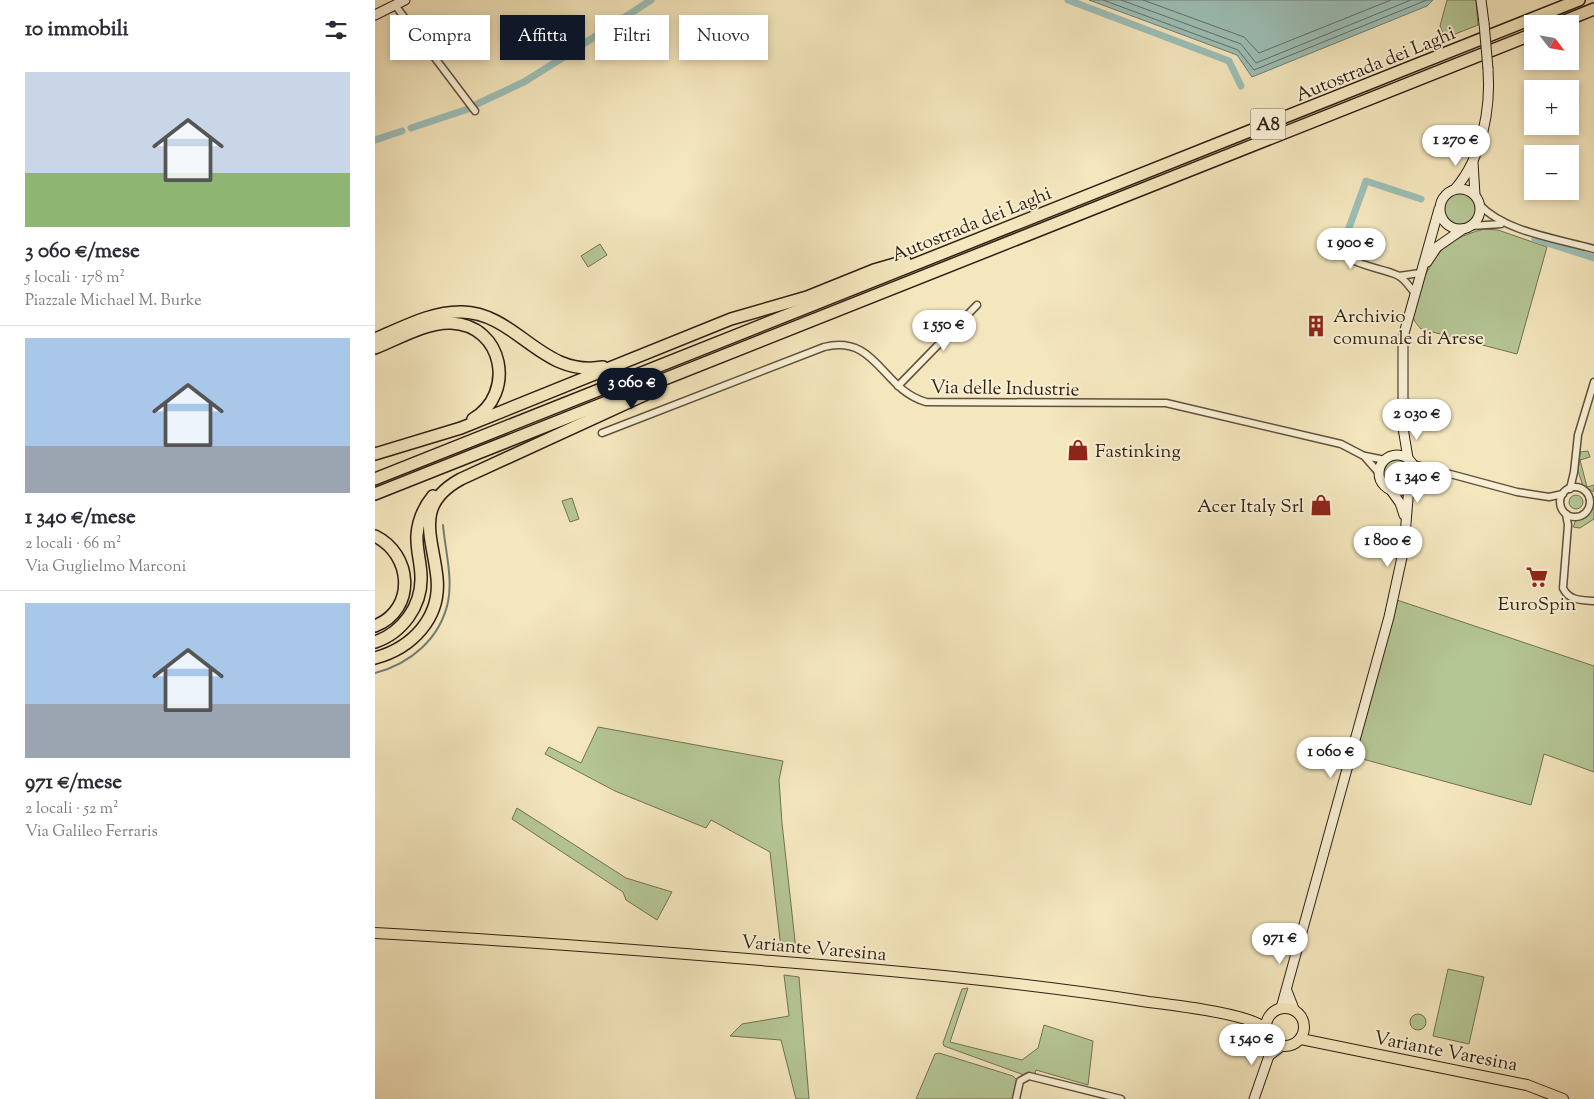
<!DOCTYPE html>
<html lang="it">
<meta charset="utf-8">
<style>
:root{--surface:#fff;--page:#f2f2f3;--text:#2b2b33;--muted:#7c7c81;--line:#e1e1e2;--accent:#111827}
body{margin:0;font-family:"Sorts Mill Goudy",serif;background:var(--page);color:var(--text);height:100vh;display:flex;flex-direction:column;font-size:19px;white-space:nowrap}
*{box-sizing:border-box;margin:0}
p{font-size:16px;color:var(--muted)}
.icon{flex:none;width:28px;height:28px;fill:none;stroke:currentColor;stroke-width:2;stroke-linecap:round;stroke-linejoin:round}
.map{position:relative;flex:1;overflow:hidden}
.drawer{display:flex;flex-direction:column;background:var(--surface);width:375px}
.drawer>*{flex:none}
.banner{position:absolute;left:15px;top:15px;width:475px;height:45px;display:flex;gap:10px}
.needle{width:32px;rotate:121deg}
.tools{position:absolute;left:1149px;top:15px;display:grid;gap:10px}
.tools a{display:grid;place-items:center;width:55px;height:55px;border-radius:0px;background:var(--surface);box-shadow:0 2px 8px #0003;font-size:25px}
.price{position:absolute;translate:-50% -42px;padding:0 11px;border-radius:18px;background:#fff;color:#222;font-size:16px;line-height:32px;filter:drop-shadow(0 1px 2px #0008)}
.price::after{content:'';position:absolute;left:50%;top:30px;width:15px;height:11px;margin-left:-8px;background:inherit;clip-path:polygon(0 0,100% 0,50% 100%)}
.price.active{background:var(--accent);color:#fff}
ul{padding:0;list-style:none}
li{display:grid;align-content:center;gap:10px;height:265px;padding:0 25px}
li+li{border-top:1px solid var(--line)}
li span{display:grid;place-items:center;height:155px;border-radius:0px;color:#555}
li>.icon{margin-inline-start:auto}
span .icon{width:90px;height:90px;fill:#fffc;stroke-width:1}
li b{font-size:21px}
h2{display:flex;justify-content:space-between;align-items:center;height:60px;padding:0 25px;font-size:21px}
.pill{padding:0 18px;border-radius:0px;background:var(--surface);box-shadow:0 2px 8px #0003;font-size:18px;line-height:45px}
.pill.active{background:var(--accent);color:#fff}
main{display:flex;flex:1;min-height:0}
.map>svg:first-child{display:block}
.green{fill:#b5c695;stroke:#727253}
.water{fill:#9cbeb6;stroke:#707e74}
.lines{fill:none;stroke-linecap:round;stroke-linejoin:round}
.shore{stroke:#666e64;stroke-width:1}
.stream{stroke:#707e74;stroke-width:2}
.canal{stroke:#9cbeb6;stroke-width:7}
.street-casing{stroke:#60513c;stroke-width:9}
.secondary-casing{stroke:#2f1f11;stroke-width:11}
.primary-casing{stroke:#2f1f11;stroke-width:12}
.highway-casing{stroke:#2f1f11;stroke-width:14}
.street{stroke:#f8efd4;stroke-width:6}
.secondary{stroke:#f8efd4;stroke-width:9}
.primary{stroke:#f4e6bd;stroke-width:10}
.highway{stroke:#f4e6bd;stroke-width:11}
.secondary-bridge-casing{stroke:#2f1f11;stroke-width:11;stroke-linecap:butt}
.secondary-bridge{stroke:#f8efd4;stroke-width:9}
.labels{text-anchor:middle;stroke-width:4;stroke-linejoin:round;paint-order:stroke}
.shield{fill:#f8efd4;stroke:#6b5d4c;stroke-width:1}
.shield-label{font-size:18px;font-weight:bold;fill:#2f1f11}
.street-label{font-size:19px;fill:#2f1f11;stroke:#f8efd4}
.poi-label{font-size:19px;fill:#2f1f11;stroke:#f8efd4;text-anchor:start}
</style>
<main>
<section class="drawer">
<h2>10 immobili<svg class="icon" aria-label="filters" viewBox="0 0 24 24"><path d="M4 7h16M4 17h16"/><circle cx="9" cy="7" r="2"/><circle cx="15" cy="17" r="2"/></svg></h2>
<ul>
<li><span style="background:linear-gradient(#c9d6e8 65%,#8fb573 0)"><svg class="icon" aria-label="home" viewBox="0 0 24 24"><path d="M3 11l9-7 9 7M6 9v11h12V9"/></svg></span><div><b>3 060 €/mese</b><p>5 locali · 178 m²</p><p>Piazzale Michael M. Burke</p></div></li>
<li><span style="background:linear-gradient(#a9c7e8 70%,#9aa5b1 0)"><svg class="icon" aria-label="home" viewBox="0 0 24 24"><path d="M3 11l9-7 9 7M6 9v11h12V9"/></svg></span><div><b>1 340 €/mese</b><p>2 locali · 66 m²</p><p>Via Guglielmo Marconi</p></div></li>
<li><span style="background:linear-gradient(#a9c7e8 65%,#9aa5b1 0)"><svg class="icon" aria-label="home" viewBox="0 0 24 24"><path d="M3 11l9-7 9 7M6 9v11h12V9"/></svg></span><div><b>971 €/mese</b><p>2 locali · 52 m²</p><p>Via Galileo Ferraris</p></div></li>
</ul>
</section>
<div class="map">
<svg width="1219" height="1099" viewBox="0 0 1219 1099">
<rect width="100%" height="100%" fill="#f4e6bd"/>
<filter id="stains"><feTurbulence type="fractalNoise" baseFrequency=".004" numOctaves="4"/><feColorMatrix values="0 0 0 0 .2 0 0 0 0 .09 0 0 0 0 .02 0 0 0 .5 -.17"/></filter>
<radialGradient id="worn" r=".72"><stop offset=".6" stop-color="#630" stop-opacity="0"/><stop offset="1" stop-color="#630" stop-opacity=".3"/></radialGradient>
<g class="green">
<polygon points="1072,0 1101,0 1103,25 1070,38 1065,26"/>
<circle cx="1085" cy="209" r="16"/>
<path d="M1109 229 1123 230 1172 247 1142 354 1046 329C1042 324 1037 320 1038 312 1040 293 1056 259 1070 247 1082 237 1095 233 1109 229Z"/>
<polygon points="225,244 232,255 213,267 206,256"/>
<polygon points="1213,451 1215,457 1205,460 1212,487 1219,485 1219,492 1208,486 1203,471 1205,452"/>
<circle cx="1023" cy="473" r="15"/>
<circle cx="1201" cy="502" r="7"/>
<polygon points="197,498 204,519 195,522 187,501"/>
<polygon points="1219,504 1219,519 1205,528 1198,527 1201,520 1213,514"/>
<polygon points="1019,599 1219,666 1219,772 1169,754 1156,805 984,758 977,753"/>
<polygon points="223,727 408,761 404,780 407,823 421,950 406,948 395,852 336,820 331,828 240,791 170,754 174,747 206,763"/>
<polygon points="142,808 251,878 297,892 282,920 251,900 248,892 137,819"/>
<polygon points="1073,969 1109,977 1094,1044 1058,1036"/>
<polygon points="409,975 424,977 434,1099 421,1099 406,1040 355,1036 367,1024 414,1016"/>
<polygon points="593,988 575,1042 647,1060 663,1048 669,1025 718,1041 713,1085 661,1070 660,1074 654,1073 649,1075 569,1046 568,1043 587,989"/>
<circle cx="1043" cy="1022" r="8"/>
<polygon points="564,1053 638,1076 642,1080 638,1099 541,1099 560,1054"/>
</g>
<polygon class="water" points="714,0 1058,0 1052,6 877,77 862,55"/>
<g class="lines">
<g class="shore">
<polyline points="728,0 863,50 879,70 1052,0"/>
<polyline points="746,0 866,44 881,63 1036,0"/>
<polyline points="768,0 869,37 884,53 1016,0"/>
</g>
<path class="stream" d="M0 673C35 664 65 639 73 602 78 578 70 549 68 525"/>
<g class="canal">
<polyline points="693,0 854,61 866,86"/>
<polyline points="207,45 276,0"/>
<polyline points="102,104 149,82 200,50"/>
<polyline points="36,128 93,109"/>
<polyline points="0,140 27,131"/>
<polyline points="971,236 991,181 1046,199"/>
<polyline points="1160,239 1219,258"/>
</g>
<g class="street-casing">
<g id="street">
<polyline points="20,5 100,111"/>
<path d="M1105 205C1130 232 1184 239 1219 249"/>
<polyline points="1096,226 1126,224"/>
<path d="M963 235C961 266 1000 265 1022 275 1029 278 1034 286 1039 292"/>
<polyline points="1024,276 1045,273"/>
<polyline points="523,386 602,305"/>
<path d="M227 433 449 347C502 334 506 389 551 402L791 403 966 444 989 456 1004 473"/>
<polyline points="990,456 1010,460"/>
<polyline points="1038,464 1142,492 1174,497 1188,494"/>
<polyline points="1039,480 1061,470"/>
<circle cx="1200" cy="502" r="15"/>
<polyline points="1195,489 1199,472 1203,435 1219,382"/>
<path d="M1191 514 1193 525 1188 588C1194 601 1206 600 1219 601"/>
<polyline points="641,1099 645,1081 654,1076 746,1099"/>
</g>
</g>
<g class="secondary-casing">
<g id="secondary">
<polyline points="1106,0 1109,23"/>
<polyline points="0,15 30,0"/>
<polyline points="1098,162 1100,195"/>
<circle cx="1085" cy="209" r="20"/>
<path d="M1080 189C1107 158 1116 109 1113 69"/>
<polyline points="1052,262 1062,247 1088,229"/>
<circle cx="1022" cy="473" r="18"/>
<polyline points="1033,458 1028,428 1028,337 1064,209"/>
<polyline points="1015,489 1025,503 1029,515"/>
<polyline points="912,991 919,1009"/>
<polyline points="906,1008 1014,617 1029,548 1034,486"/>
<polyline points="894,1056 907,1046"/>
<polyline points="879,1099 895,1053 897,1040"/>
</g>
</g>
<g class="primary-casing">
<g id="primary">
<path d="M0 933C132 940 264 950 397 961 523 971 648 982 774 1002 798 1005 877 1014 891 1029"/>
<circle cx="910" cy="1027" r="19"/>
<polyline points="926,1039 1152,1085 1188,1099"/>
</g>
</g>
<g class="highway-casing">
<g id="highway">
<polyline points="1182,24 1219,9"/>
<path d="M0 339C27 328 57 311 87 312 142 313 167 378 228 367"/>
<path d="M0 348C23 339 51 322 76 323 129 325 141 394 98 419"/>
<polyline points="0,454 86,428 356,319 432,297 499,270 530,261"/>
<polyline points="0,479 1204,0"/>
<polyline points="0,494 1158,34"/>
<path d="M0 536C37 554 42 609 0 626"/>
<path d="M0 642C27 633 47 606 46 577 46 563 41 549 42 535 43 521 49 507 58 496"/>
<path d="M0 658C37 648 66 618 62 578 58 537 38 505 86 479L278 391"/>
</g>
</g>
<use href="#street" class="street"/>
<use href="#secondary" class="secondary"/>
<use href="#primary" class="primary"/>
<use href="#highway" class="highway"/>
<g class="secondary-bridge-casing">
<polyline id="secondary-bridge" points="1109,23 1113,69"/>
</g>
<use href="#secondary-bridge" class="secondary-bridge"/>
</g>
<defs>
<g id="building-bare" transform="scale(1.725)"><path d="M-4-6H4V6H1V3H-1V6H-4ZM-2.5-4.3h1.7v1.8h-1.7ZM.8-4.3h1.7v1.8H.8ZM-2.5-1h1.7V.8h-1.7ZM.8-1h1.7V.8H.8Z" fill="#8f2418" stroke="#f8efd4" stroke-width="2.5" paint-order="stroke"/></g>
<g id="shop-bare" transform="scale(1.725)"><path d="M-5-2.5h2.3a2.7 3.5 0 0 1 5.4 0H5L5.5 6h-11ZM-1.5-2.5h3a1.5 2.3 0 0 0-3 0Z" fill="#8f2418" stroke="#f8efd4" stroke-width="2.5" paint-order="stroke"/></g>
<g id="supermarket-bare" transform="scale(1.725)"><path d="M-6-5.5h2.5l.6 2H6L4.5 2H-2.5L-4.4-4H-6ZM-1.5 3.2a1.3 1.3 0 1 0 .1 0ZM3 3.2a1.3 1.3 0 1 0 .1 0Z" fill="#8f2418" stroke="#f8efd4" stroke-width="2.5" paint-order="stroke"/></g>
</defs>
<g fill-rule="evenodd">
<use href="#building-bare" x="941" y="326"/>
<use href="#shop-bare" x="703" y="450"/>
<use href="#shop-bare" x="946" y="505"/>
<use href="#supermarket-bare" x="1162" y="577"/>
</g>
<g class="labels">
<rect class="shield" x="875.5" y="108.5" width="35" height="31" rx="4"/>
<g class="shield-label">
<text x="893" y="130">A8</text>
</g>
<g class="street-label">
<text transform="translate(1000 63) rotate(-22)" y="7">Autostrada dei Laghi</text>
<text transform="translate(596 223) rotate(-22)" y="7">Autostrada dei Laghi</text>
<text transform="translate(630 387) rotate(1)" y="7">Via delle Industrie</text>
<text transform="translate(439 947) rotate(5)" y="7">Variante Varesina</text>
<text transform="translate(1071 1050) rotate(11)" y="7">Variante Varesina</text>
</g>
<g class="poi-label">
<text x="958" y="322">Archivio<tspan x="958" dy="22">comunale di Arese</tspan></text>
<text x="720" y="457">Fastinking</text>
<text x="929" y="512" text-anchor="end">Acer Italy Srl</text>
<text x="1162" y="610" text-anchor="middle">EuroSpin</text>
</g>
</g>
<rect width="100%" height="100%" filter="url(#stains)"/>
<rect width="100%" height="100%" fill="url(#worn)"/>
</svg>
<div class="tools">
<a><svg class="needle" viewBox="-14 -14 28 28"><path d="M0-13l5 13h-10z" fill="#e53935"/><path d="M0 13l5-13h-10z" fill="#7c7c81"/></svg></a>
<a>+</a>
<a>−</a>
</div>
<b class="price" style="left:1081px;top:167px">1 270 €</b>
<b class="price" style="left:976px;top:270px">1 900 €</b>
<b class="price" style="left:569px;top:352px">1 550 €</b>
<b class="price active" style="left:257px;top:410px">3 060 €</b>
<b class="price" style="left:1042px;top:441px">2 030 €</b>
<b class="price" style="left:1043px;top:504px">1 340 €</b>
<b class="price" style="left:1013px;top:568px">1 800 €</b>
<b class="price" style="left:956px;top:779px">1 060 €</b>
<b class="price" style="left:905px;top:965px">971 €</b>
<b class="price" style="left:877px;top:1066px">1 540 €</b>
<div class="banner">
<a class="pill">Compra</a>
<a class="pill active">Affitta</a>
<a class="pill">Filtri</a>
<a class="pill">Nuovo</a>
</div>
</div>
</main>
